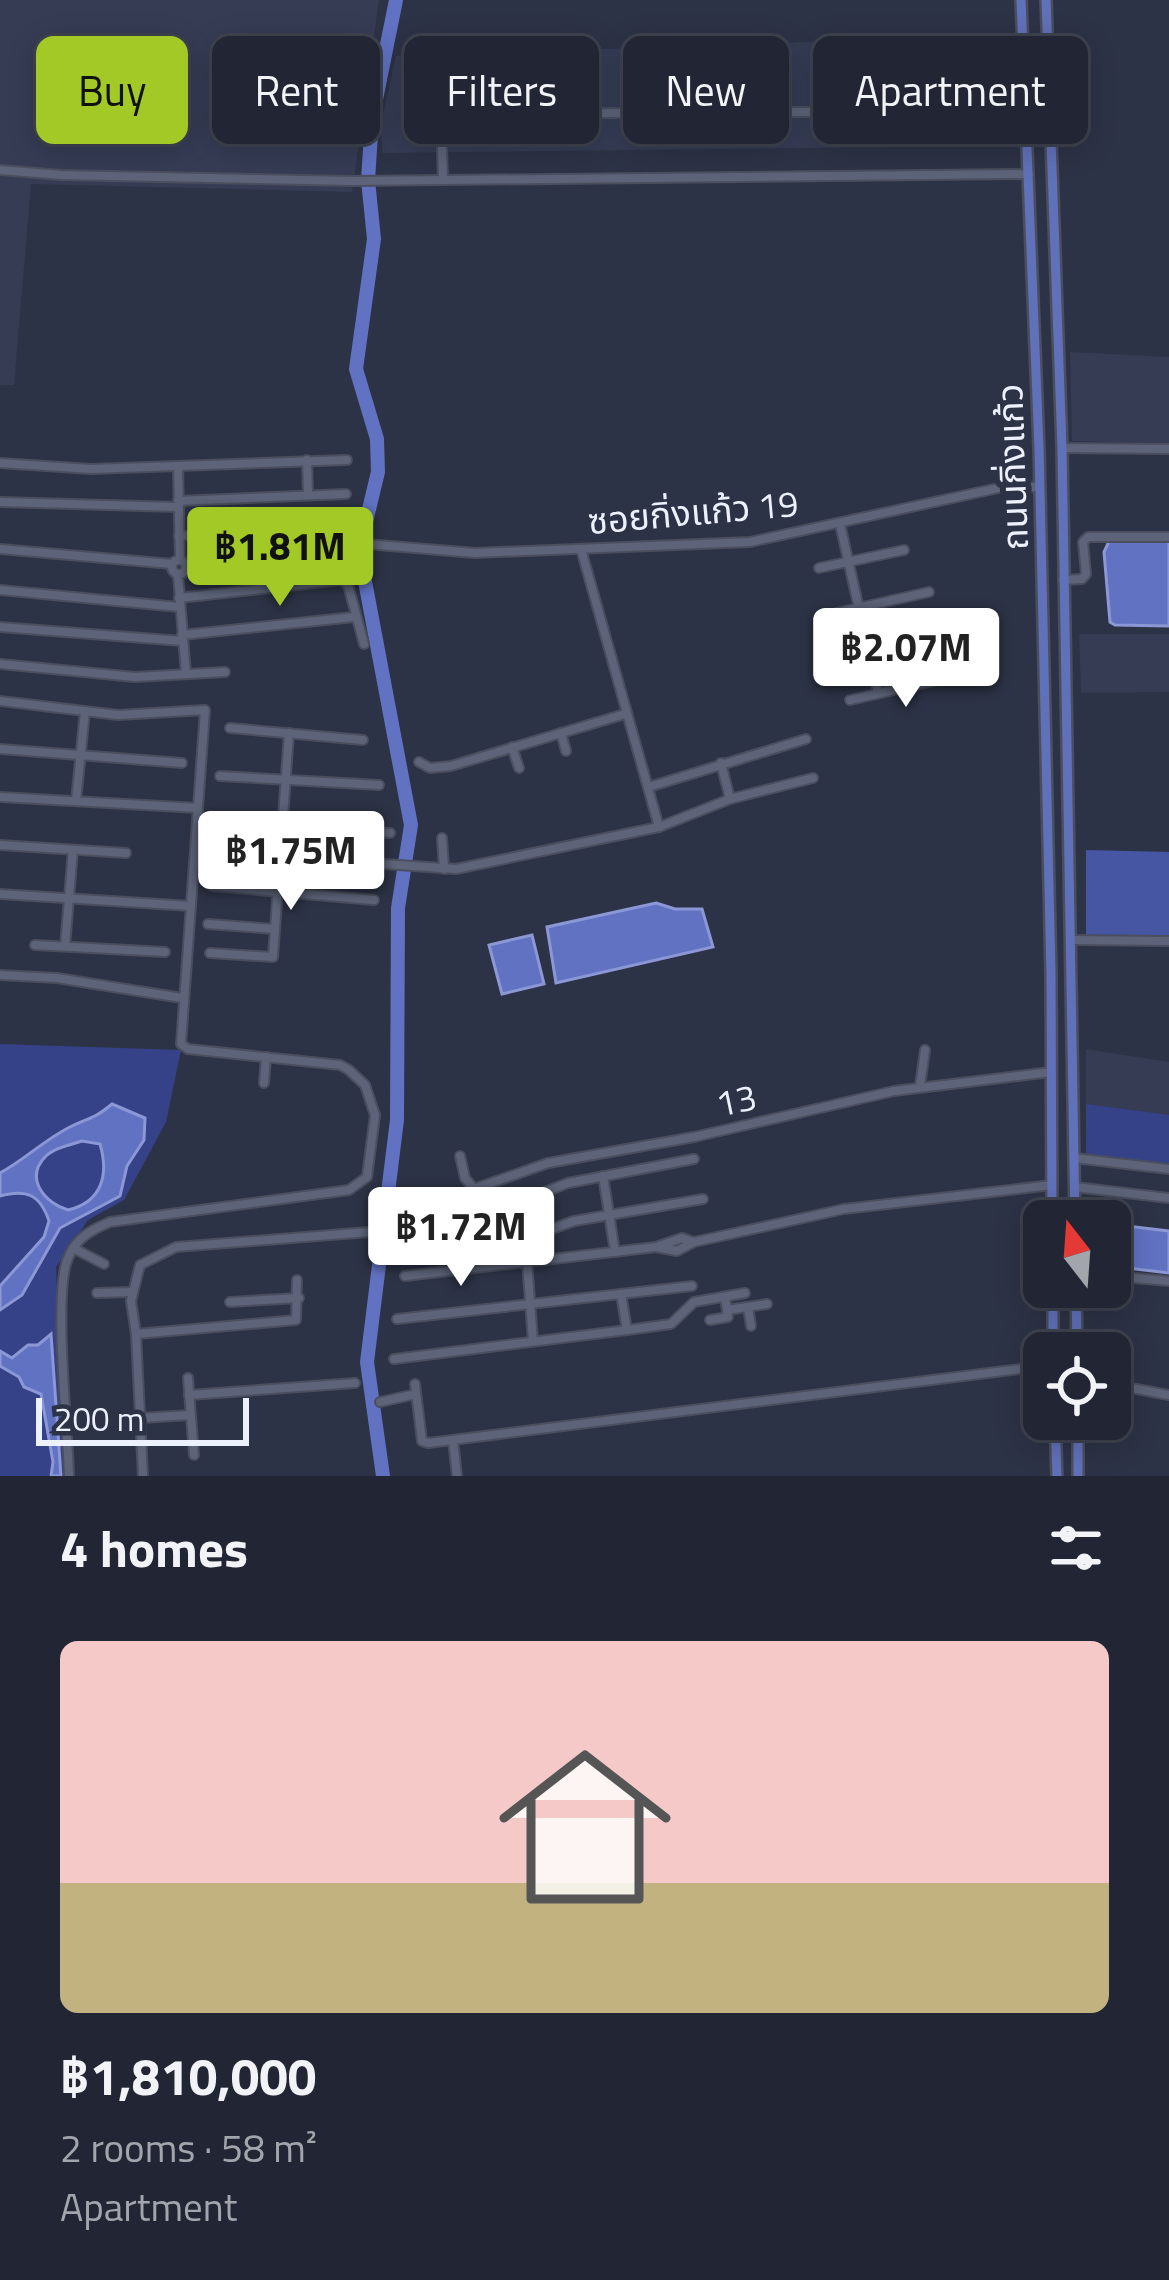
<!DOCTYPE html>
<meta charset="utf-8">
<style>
:root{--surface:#222634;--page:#2e3240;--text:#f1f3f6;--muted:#a2a5ac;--line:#3f434f;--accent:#a3c926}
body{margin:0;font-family:"Titillium Web","Noto Sans Thai",sans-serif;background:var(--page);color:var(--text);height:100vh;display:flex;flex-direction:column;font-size:45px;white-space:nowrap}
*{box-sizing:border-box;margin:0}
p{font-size:39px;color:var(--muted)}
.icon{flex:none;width:66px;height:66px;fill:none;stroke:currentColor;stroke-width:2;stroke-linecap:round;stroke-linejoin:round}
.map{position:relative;height:1476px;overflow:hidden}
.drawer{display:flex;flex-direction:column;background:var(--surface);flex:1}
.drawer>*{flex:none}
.hud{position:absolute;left:36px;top:36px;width:1098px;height:108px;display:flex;gap:24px}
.needle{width:78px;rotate:343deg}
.tools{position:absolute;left:1023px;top:1200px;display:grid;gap:24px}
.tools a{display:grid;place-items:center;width:108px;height:108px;border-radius:18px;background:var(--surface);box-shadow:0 6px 30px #0003,0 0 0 3px var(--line);font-size:60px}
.scale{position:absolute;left:36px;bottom:30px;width:213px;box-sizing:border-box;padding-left:12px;border:6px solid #edf1fe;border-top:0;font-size:33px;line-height:42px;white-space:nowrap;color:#edf1fe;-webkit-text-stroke:9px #2d3346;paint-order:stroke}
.price{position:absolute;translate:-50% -102px;padding:0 27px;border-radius:12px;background:#fff;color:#222;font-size:39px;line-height:78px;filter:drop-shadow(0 3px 6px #0008)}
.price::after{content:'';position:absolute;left:50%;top:72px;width:36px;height:27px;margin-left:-18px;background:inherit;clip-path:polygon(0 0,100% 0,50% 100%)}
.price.current{background:var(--accent);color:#111}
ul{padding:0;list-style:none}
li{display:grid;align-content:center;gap:24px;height:636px;padding:0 60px}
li+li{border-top:3px solid var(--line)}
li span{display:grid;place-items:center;height:372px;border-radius:18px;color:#555}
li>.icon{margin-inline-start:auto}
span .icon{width:216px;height:216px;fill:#fffc;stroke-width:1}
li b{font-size:51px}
h2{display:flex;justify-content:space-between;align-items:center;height:144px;padding:0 60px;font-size:51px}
.tag{padding:0 42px;border-radius:18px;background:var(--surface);box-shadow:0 6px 30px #0003,0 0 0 3px var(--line);font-size:42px;line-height:108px}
.tag.current{background:var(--accent);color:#111}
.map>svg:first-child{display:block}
.built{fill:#353c54}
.green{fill:#354288}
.forest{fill:#4656a3}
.water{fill:#6172c3;stroke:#8b98d5;stroke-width:3;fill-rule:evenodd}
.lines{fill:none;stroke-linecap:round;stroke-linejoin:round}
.river{stroke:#6172c3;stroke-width:14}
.minor-casing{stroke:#4a4e5e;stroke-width:12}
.major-casing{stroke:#4a4e5e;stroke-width:14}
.minor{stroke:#5d6479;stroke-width:8}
.major{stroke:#6171b9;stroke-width:9}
.labels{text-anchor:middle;stroke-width:12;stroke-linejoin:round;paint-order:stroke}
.street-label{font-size:36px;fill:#edf1fe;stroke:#2d3346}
</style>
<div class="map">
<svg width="1169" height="1476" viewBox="0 0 1169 1476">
<rect width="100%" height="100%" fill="#2d3346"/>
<g class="built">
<polygon points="0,0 379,0 352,192 31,184 14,385 0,385"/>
<polygon points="1011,35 1013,114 987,115 988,146 382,153 381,123 396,56"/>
<polygon points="1070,352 1169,357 1169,444 1072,441"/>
<polygon points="1079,634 1169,634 1169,692 1081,693"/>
<polygon points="1086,1049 1169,1062 1169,1116 1086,1104"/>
</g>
<g class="green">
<polygon points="0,1044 181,1050 166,1122 124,1200 88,1220 56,1267 65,1476 0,1476"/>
<polygon points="1086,1104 1169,1115 1169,1167 1086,1157"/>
</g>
<polygon class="forest" points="1086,850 1169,852 1169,937 1086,937"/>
<g class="water">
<polygon points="1110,539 1169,540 1169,626 1115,625 1110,622 1104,552"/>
<polygon points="656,903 675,909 702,909 713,947 556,983 547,927"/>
<polygon points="532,935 544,984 502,994 489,945"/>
<path d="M112 1104 145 1118 144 1140 127 1166 120 1196 60 1228 22 1295 0 1310V1286L44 1237 49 1221C40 1194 26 1189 0 1196V1173C24 1160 43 1141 68 1128 87 1118 93 1120 112 1104ZM82 1141 100 1144C109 1175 102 1202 68 1210 46 1204 24 1179 45 1157 54 1148 70 1145 82 1141Z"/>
<polygon points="1110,1224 1169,1231 1169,1273 1110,1266"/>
<polygon points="51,1334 61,1476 51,1476 53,1462 41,1394 24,1387 19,1377 0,1366 0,1351 12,1358 28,1345 38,1345"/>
</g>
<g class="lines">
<polyline class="river" points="383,1476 367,1362 397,1120 398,908 411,825 364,576 365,526 378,472 377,439 356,369 374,239 368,180 372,119 396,0"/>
<g class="minor-casing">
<g id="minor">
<polyline points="0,170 62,175 353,181 1029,174"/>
<polyline points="443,179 441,119 447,114 1025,111"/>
<polyline points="1062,448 1169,449"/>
<polyline points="307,460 308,494"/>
<polyline points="0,463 91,469 347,460"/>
<polyline points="178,466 180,559"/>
<polyline points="178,501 346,494"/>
<polyline points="0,502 178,507"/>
<polyline points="840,524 878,693"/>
<polyline points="179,536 228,533"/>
<polyline points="0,549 172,564"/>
<polyline points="581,549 659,827"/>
<circle cx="179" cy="567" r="7"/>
<polyline points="186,567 366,544 475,553 750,542 1003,487 1039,487"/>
<polyline points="819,568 904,550"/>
<polyline points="178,574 186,674"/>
<polyline points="1063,580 1082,579 1086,574 1083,542 1088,537 1169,537"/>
<polyline points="0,590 179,607"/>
<polyline points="179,598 342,580 348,585 364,644"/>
<polyline points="836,613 929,592"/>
<polyline points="0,627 182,641"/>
<polyline points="182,635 354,617"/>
<polyline points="840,659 942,637"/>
<polyline points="0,664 135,677 225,672"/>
<polyline points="850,700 951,677"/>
<path d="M0 701 118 715 205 710 181 1044 188 1049 340 1065 349 1070 365 1085 375 1115 367 1177 349 1190 110 1222C91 1230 76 1238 68 1258 53 1292 68 1431 69 1476"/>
<polyline points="230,728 363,740"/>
<polyline points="561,733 566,751"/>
<polyline points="512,747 519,768"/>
<polyline points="0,749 182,763"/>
<polyline points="419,762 430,768 451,766 625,714"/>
<polyline points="721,763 730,799"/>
<polyline points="220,776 379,785"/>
<polyline points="652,786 806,739"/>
<polyline points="0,797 198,808"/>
<polyline points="76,801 85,711"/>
<polyline points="217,820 390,833"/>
<polyline points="442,838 444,869"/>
<polyline points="0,845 126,853"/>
<polyline points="195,851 456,869 659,827 730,799 813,778"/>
<polyline points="212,886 374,900"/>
<polyline points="0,894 191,906"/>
<polyline points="208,924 275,929"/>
<polyline points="1072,940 1169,941"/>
<polyline points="35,945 165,952"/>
<polyline points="65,946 73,850"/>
<polyline points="210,953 273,957 289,733"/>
<polyline points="0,975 57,978 182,998"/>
<polyline points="264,1083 266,1057"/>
<polyline points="920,1086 925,1050"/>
<polyline points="460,1156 465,1178 474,1189 548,1163 694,1137 894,1091 1051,1072"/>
<polyline points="1074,1158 1169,1169"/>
<polyline points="603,1176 615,1252"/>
<polyline points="1075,1187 1169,1198"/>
<polyline points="403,1237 475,1219 568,1183 694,1159"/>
<polyline points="656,1247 677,1251 694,1242 844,1209 1052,1185"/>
<polyline points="73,1248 104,1264"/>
<polyline points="491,1251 574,1221 703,1199"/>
<polyline points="527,1261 533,1341"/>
<polyline points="405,1276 656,1247 682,1238 693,1242"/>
<polyline points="1110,1276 1169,1281"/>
<polyline points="97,1293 133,1292"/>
<polyline points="621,1294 627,1330 671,1324 694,1302 745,1293"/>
<polyline points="230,1302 299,1298"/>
<polyline points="748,1307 751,1326"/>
<polyline points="727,1310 767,1304"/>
<polyline points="397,1319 692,1286"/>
<polyline points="710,1320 728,1317 725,1297"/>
<polyline points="136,1334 296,1320 297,1280"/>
<polyline points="394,1359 627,1330"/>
<polyline points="188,1378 194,1455"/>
<polyline points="415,1384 422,1441 428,1443 1044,1366"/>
<polyline points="1110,1384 1169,1395"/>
<polyline points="189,1395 355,1383"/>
<polyline points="380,1402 416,1394"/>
<polyline points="141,1418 190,1415"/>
<polyline points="453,1440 457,1476"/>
<polyline points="143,1476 136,1334 131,1301 140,1265 176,1247 369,1232"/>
</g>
</g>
<g class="major-casing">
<g id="major">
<polyline points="1021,0 1039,448 1051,974 1052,1221"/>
<polyline points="1046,0 1062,448 1075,1221"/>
<polyline points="1053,1287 1053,1353"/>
<polyline points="1076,1287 1077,1353"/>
<polyline points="1055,1419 1057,1476"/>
<polyline points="1078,1419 1078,1476"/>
</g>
</g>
<use href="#minor" class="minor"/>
<use href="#major" class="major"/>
</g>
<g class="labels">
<g class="street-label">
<text transform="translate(1012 467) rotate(-92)" y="13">ถนนกิ่งแก้ว</text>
<text transform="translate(693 512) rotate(-5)" y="13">ซอยกิ่งแก้ว 19</text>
<text transform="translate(736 1100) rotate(-12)" y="13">13</text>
</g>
</g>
</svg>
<div class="tools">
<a><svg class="needle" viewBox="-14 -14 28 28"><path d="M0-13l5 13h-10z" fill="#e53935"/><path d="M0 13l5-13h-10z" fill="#a2a5ac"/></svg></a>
<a><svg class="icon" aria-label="locate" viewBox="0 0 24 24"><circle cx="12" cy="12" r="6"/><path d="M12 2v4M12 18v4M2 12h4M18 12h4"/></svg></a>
</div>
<div class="scale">200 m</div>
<b class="price current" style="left:280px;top:609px">฿1.81M</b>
<b class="price" style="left:906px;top:710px">฿2.07M</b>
<b class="price" style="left:291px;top:913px">฿1.75M</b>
<b class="price" style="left:461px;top:1289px">฿1.72M</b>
<div class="hud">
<a class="tag current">Buy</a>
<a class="tag">Rent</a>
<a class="tag">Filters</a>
<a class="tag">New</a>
<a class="tag">Apartment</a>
</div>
</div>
<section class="drawer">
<h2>4 homes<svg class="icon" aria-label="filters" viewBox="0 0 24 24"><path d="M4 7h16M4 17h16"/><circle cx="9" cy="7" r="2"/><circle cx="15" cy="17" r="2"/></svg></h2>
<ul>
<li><span style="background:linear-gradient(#f6c9c9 65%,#c2b280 0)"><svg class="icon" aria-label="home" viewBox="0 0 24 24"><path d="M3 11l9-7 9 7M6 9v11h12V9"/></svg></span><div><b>฿1,810,000</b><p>2 rooms · 58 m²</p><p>Apartment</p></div></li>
</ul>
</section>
